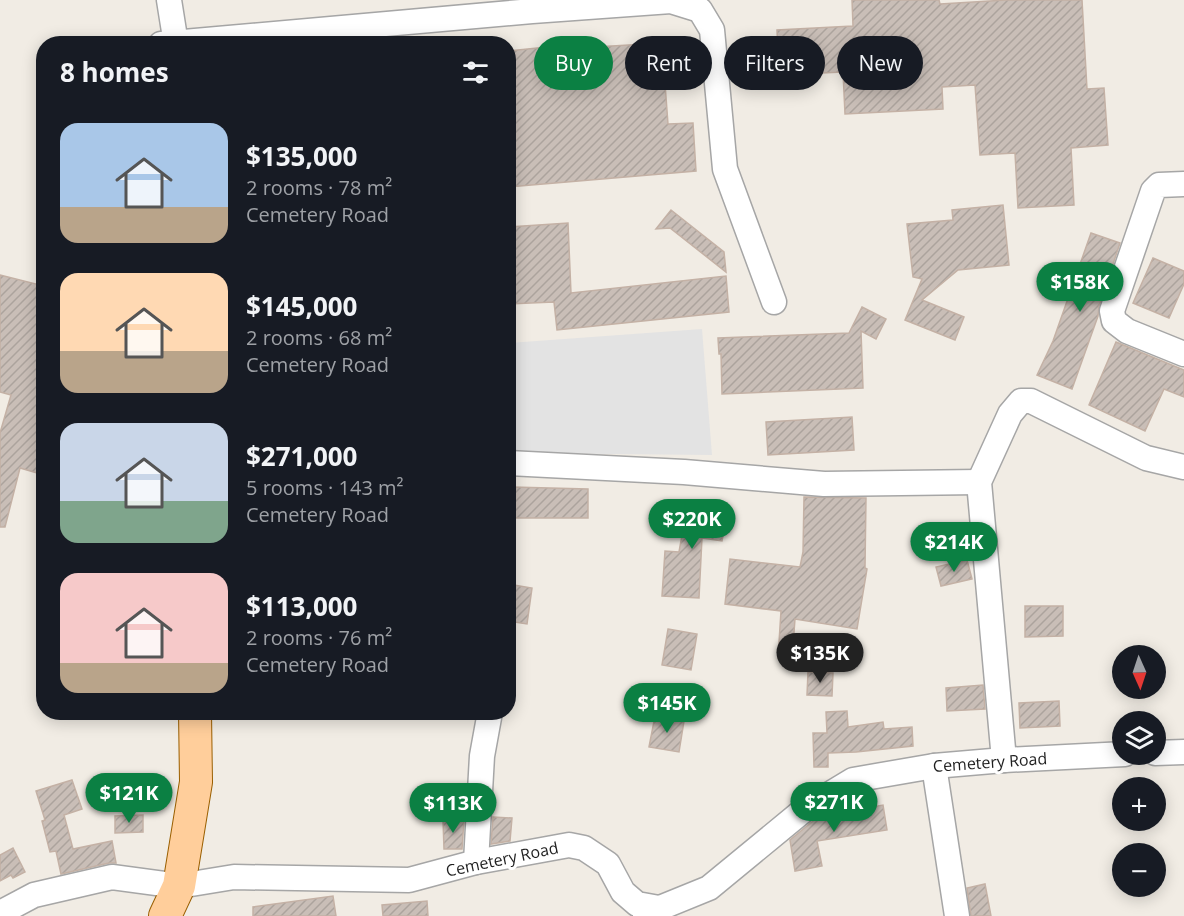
<!DOCTYPE html>
<meta charset="utf-8">
<style>
:root{--surface:#171b24;--page:#20242c;--text:#f1f3f6;--muted:#9ea1a6;--accent:#0b8043}
body{margin:0;font-family:"Open Sans",sans-serif;background:var(--page);color:var(--text);height:100vh;display:flex;flex-direction:column;font-size:22px;white-space:nowrap}
*{box-sizing:border-box;margin:0}
p{font-size:20px;color:var(--muted)}
.icon{flex:none;width:33px;height:33px;fill:none;stroke:currentColor;stroke-width:2;stroke-linecap:round;stroke-linejoin:round}
.map{position:relative;flex:1;overflow:hidden}
.side{position:absolute;left:36px;top:36px;width:480px;height:684px;display:flex;flex-direction:column;background:var(--surface);border-radius:24px;box-shadow:0 3px 15px #0003}
.side>*{flex:none}
.top-card{position:absolute;left:534px;top:36px;width:560px;height:54px;display:flex;gap:12px}
.needle{width:39px;rotate:177deg}
.controls{position:absolute;left:1112px;top:645px;display:grid;gap:12px}
.controls a{display:grid;place-items:center;width:54px;height:54px;border-radius:50%;background:var(--surface);box-shadow:0 3px 15px #0003;font-size:30px}
.price{position:absolute;translate:-50% -51px;padding:0 14px;border-radius:21px;background:var(--accent);color:#fff;font-size:20px;line-height:39px;filter:drop-shadow(0 2px 3px #0008)}
.price::after{content:'';position:absolute;left:50%;top:36px;width:18px;height:14px;margin-left:-9px;background:inherit;clip-path:polygon(0 0,100% 0,50% 100%)}
.price.on{background:#222;color:#fff}
ul{padding:0;list-style:none}
li{display:flex;align-items:center;gap:18px;height:150px;padding:0 24px}
li span{display:grid;place-items:center;flex:none;width:168px;height:120px;border-radius:18px;color:#555}
li>.icon{margin-inline-start:auto}
span .icon{width:72px;height:72px;fill:#fffc;stroke-width:1}
li b{font-size:26px}
h2{display:flex;justify-content:space-between;align-items:center;height:72px;padding:0 24px;font-size:26px}
.tag{padding:0 21px;border-radius:27px;background:var(--surface);box-shadow:0 3px 15px #0003;font-size:21px;line-height:54px}
.tag.on{background:var(--accent);color:#fff}
.map>svg:first-child{display:block}
.parking{fill:#e3e3e3}
.building{fill:url(#building-hatch);stroke:#c4b1a5;stroke-width:1.5}
.lines{fill:none;stroke-linecap:round;stroke-linejoin:round}
.minor-casing{stroke:#a6a6a6;stroke-width:27}
.major-casing{stroke:#9a5f00;stroke-width:34}
.minor{stroke:#fff;stroke-width:24}
.major{stroke:#ffce9b;stroke-width:32}
.labels{text-anchor:middle;stroke-width:6;stroke-linejoin:round;paint-order:stroke}
.street-label{font-size:16px;fill:#1f1f1f;stroke:#fff}
</style>
<div class="map">
<svg width="1184" height="916" viewBox="0 0 1184 916">
<defs>
<pattern id="building-hatch" width="6" height="6" patternUnits="userSpaceOnUse" patternTransform="scale(1.5)"><rect width="6" height="6" fill="#c9beb7"/><path d="M-1 1l2-2M0 6l6-6M5 7l2-2" fill="none" stroke="#aca39d"/></pattern>
</defs>
<rect width="100%" height="100%" fill="#f1ece4"/>
<polygon class="parking" points="702,329 712,455 509,453 509,343"/>
<g class="building">
<polygon points="852,0 939,0 940,4 1006,0 1082,0 1087,89 1104,88 1108,145 1071,148 1074,205 1018,208 1015,153 980,155 975,85 942,87 943,109 845,114 843,72 779,75 777,30 853,26"/>
<polygon points="595,42 595,47 662,43 668,124 693,123 696,171 508,187 508,51"/>
<polygon points="1003,205 1009,265 958,270 922,300 964,317 955,340 905,320 922,279 913,277 907,224 953,220 952,210"/>
<polygon points="671,210 724,252 726,272 670,228 656,229"/>
<polygon points="568,223 571,293 726,276 729,312 557,330 554,302 508,304 508,227"/>
<polygon points="1091,233 1120,243 1099,306 1098,316 1072,389 1037,375 1053,341"/>
<polygon points="1153,258 1184,271 1184,284 1169,318 1133,303"/>
<polygon points="0,275 44,286 44,475 20,468 5,527 0,527 0,433 11,395 0,392"/>
<polygon points="862,307 886,319 876,339 861,331 863,388 722,394 721,354 719,354 718,338 849,333"/>
<polygon points="1116,342 1184,370 1184,397 1164,389 1145,431 1089,405"/>
<polygon points="852,417 854,450 768,455 766,422"/>
<polygon points="512,487 588,489 588,518 511,518"/>
<polygon points="804,497 866,498 865,568 867,569 857,629 795,619 792,659 778,658 781,611 725,604 730,559 800,567 803,552"/>
<polygon points="688,502 728,509 722,541 702,538 699,598 662,596 665,551 679,552"/>
<polygon points="967,560 972,579 941,586 936,567"/>
<polygon points="508,584 532,588 527,624 508,621"/>
<polygon points="1025,606 1063,606 1063,636 1025,637"/>
<polygon points="668,629 697,634 691,670 662,665"/>
<polygon points="808,672 833,673 832,696 807,695"/>
<polygon points="983,685 985,709 947,711 946,688"/>
<polygon points="1059,701 1060,726 1020,728 1019,703"/>
<polygon points="847,711 848,727 883,722 884,729 912,727 913,746 856,752 828,753 828,767 814,767 813,733 827,733 826,712"/>
<polygon points="655,716 684,721 679,752 649,747"/>
<polygon points="72,780 82,809 64,815 73,849 112,841 116,863 109,863 61,874 56,851 50,852 42,821 45,820 36,791"/>
<polygon points="883,805 887,830 817,841 822,866 795,871 790,840 813,821 822,816"/>
<polygon points="143,815 143,832 115,833 115,816"/>
<polygon points="493,817 512,818 510,841 491,844"/>
<polygon points="443,820 464,820 462,849 444,849"/>
<polygon points="13,848 25,872 13,878 11,875 0,881 0,855"/>
<polygon points="985,884 991,916 971,916 967,888"/>
<polygon points="333,896 336,916 253,916 253,907"/>
<polygon points="427,901 428,916 383,916 382,905"/>
</g>
<g class="lines">
<g class="minor-casing">
<g id="minor">
<polyline points="169,0 176,44"/>
<polyline points="161,44 532,11 671,1 700,10 712,30 725,169 774,302"/>
<polyline points="1184,184 1159,185 1153,191 1112,311 1114,321 1127,331 1184,354"/>
<polyline points="508,463 684,472 824,484 979,482"/>
<polyline points="1155,753 1184,752"/>
<polyline points="1004,760 979,482 1010,414 1021,401 1031,401 1146,458 1184,467"/>
<polyline points="934,766 957,916"/>
<polyline points="476,862 482,756 490,712"/>
<polyline points="0,913 34,895 112,877 179,886 234,877 409,880 476,862 569,845 584,848 608,864 623,892 637,904 659,908"/>
<polyline points="645,914 709,888 805,809 853,780 934,766 1004,760 1125,754"/>
</g>
</g>
<g class="major-casing">
<polyline id="major" points="165,916 179,886 196,782 195,712"/>
</g>
<use href="#minor" class="minor"/>
<use href="#major" class="major"/>
</g>
<g class="labels">
<g class="street-label">
<text transform="translate(990 762) rotate(-4)" y="6">Cemetery Road</text>
<text transform="translate(502 859) rotate(-12)" y="6">Cemetery Road</text>
</g>
</g>
</svg>
<div class="controls">
<a><svg class="needle" viewBox="-14 -14 28 28"><path d="M0-13l5 13h-10z" fill="#e53935"/><path d="M0 13l5-13h-10z" fill="#9ea1a6"/></svg></a>
<a><svg class="icon" aria-label="layers" viewBox="0 0 24 24"><path d="M12 4l9 5-9 5-9-5zM3 14l9 5 9-5"/></svg></a>
<a>+</a>
<a>−</a>
</div>
<b class="price" style="left:1080px;top:313px">$158K</b>
<b class="price" style="left:692px;top:550px">$220K</b>
<b class="price" style="left:954px;top:573px">$214K</b>
<b class="price on" style="left:820px;top:684px">$135K</b>
<b class="price" style="left:667px;top:734px">$145K</b>
<b class="price" style="left:129px;top:824px">$121K</b>
<b class="price" style="left:834px;top:833px">$271K</b>
<b class="price" style="left:453px;top:834px">$113K</b>
<div class="top-card">
<a class="tag on">Buy</a>
<a class="tag">Rent</a>
<a class="tag">Filters</a>
<a class="tag">New</a>
</div>
<section class="side">
<h2>8 homes<svg class="icon" aria-label="filters" viewBox="0 0 24 24"><path d="M4 7h16M4 17h16"/><circle cx="9" cy="7" r="2"/><circle cx="15" cy="17" r="2"/></svg></h2>
<ul>
<li><span style="background:linear-gradient(#a9c7e8 70%,#b9a48a 0)"><svg class="icon" aria-label="home" viewBox="0 0 24 24"><path d="M3 11l9-7 9 7M6 9v11h12V9"/></svg></span><div><b>$135,000</b><p>2 rooms · 78 m²</p><p>Cemetery Road</p></div></li>
<li><span style="background:linear-gradient(#ffd9b3 65%,#b9a48a 0)"><svg class="icon" aria-label="home" viewBox="0 0 24 24"><path d="M3 11l9-7 9 7M6 9v11h12V9"/></svg></span><div><b>$145,000</b><p>2 rooms · 68 m²</p><p>Cemetery Road</p></div></li>
<li><span style="background:linear-gradient(#c9d6e8 65%,#7fa58c 0)"><svg class="icon" aria-label="home" viewBox="0 0 24 24"><path d="M3 11l9-7 9 7M6 9v11h12V9"/></svg></span><div><b>$271,000</b><p>5 rooms · 143 m²</p><p>Cemetery Road</p></div></li>
<li><span style="background:linear-gradient(#f6c9c9 75%,#b9a48a 0)"><svg class="icon" aria-label="home" viewBox="0 0 24 24"><path d="M3 11l9-7 9 7M6 9v11h12V9"/></svg></span><div><b>$113,000</b><p>2 rooms · 76 m²</p><p>Cemetery Road</p></div></li>
</ul>
</section>
</div>
